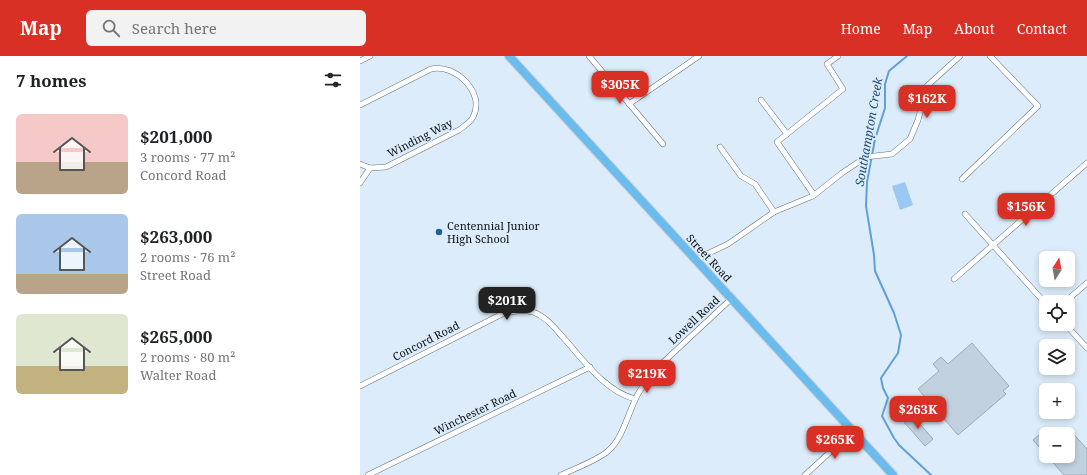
<!DOCTYPE html>
<meta charset="utf-8">
<style>
:root{--surface:#fff;--page:#f2f2f2;--text:#202124;--muted:#757577;--accent:#d93025}
body{margin:0;font-family:"Noto Serif",serif;background:var(--page);color:var(--text);height:100vh;display:flex;flex-direction:column;font-size:15px;white-space:nowrap}
*{box-sizing:border-box;margin:0}
p{font-size:13px;color:var(--muted)}
.icon{flex:none;width:22px;height:22px;fill:none;stroke:currentColor;stroke-width:2;stroke-linecap:round;stroke-linejoin:round}
.map{position:relative;flex:1;overflow:hidden}
.side{display:flex;flex-direction:column;background:var(--surface);width:360px}
.side>*{flex:none}
.needle{width:26px;rotate:11deg}
.tools{position:absolute;left:679px;top:195px;display:grid;gap:8px}
.tools a{display:grid;place-items:center;width:36px;height:36px;border-radius:6px;background:var(--surface);box-shadow:0 2px 6px #0003;font-size:20px}
.price{position:absolute;translate:-50% -34px;padding:0 9px;border-radius:8px;background:var(--accent);color:#fff;font-size:13px;line-height:26px;filter:drop-shadow(0 1px 2px #0008)}
.price::after{content:'';position:absolute;left:50%;top:24px;width:12px;height:9px;margin-left:-6px;background:inherit;clip-path:polygon(0 0,100% 0,50% 100%)}
.price.selected{background:#222;color:#fff}
ul{padding:0;list-style:none}
li{display:flex;align-items:center;gap:12px;height:100px;padding:0 16px}
li span{display:grid;place-items:center;flex:none;width:112px;height:80px;border-radius:6px;color:#555}
li>.icon{margin-inline-start:auto}
span .icon{width:48px;height:48px;fill:#fffc;stroke-width:1}
li b{font-size:17px}
h2{display:flex;justify-content:space-between;align-items:center;height:48px;padding:0 16px;font-size:17px}
header{display:flex;align-items:center;gap:24px;box-sizing:border-box;height:56px;padding:0 20px;background:var(--accent);color:#fff}
header strong{font-size:19px}
nav{display:flex;gap:22px;margin-inline-start:auto;font-size:14px}
.search{width:280px;height:36px;background:var(--page);display:flex;align-items:center;gap:10px;box-sizing:border-box;padding:0 14px;border-radius:6px;color:var(--muted);font-size:15px}
main{display:flex;flex:1;min-height:0}
.map>svg:first-child{display:block}
.green{fill:#9bc8f2}
.lines{fill:none;stroke-linecap:round;stroke-linejoin:round}
.stream{stroke:#61a0d7;stroke-width:2}
.building{fill:#c2d1e0;stroke:#9baab8}
.minor-casing{stroke:#63717d;stroke-width:6}
.primary-casing{stroke:#cecfd0;stroke-width:10}
.minor{stroke:#fff;stroke-width:5}
.primary{stroke:#6abbee;stroke-width:8}
.poi-dot{fill:#1d6297;stroke:#dcecfa;stroke-width:1.5}
.labels{text-anchor:middle;stroke-width:3.5;stroke-linejoin:round;paint-order:stroke}
.street-label{font-size:11px;fill:#0a0f14;stroke:#dcecfa}
.poi-label{font-size:11px;fill:#0a0f14;stroke:#dcecfa;text-anchor:start}
.water-label{font-size:12px;font-style:italic;fill:#1f4d73;stroke:#dcecfa}
</style>
<header>
<strong>Map</strong>
<div class="search"><svg class="icon" aria-label="search" viewBox="0 0 24 24"><circle cx="10" cy="10" r="6"/><path d="M15 15l6 6"/></svg>Search here</div>
<nav><a>Home</a><a>Map</a><a>About</a><a>Contact</a></nav>
</header>
<main>
<section class="side">
<h2>7 homes<svg class="icon" aria-label="filters" viewBox="0 0 24 24"><path d="M4 7h16M4 17h16"/><circle cx="9" cy="7" r="2"/><circle cx="15" cy="17" r="2"/></svg></h2>
<ul>
<li><span style="background:linear-gradient(#f6c9c9 60%,#b9a48a 0)"><svg class="icon" aria-label="home" viewBox="0 0 24 24"><path d="M3 11l9-7 9 7M6 9v11h12V9"/></svg></span><div><b>$201,000</b><p>3 rooms · 77 m²</p><p>Concord Road</p></div></li>
<li><span style="background:linear-gradient(#a9c7e8 75%,#b9a48a 0)"><svg class="icon" aria-label="home" viewBox="0 0 24 24"><path d="M3 11l9-7 9 7M6 9v11h12V9"/></svg></span><div><b>$263,000</b><p>2 rooms · 76 m²</p><p>Street Road</p></div></li>
<li><span style="background:linear-gradient(#dfe7d0 65%,#c2b280 0)"><svg class="icon" aria-label="home" viewBox="0 0 24 24"><path d="M3 11l9-7 9 7M6 9v11h12V9"/></svg></span><div><b>$265,000</b><p>2 rooms · 80 m²</p><p>Walter Road</p></div></li>
</ul>
</section>
<div class="map">
<svg width="727" height="419" viewBox="0 0 727 419">
<rect width="100%" height="100%" fill="#dcecfa"/>
<polygon class="green" points="545,126 553,149 540,154 532,130"/>
<g class="lines">
<polyline class="stream" points="547,0 529,15 525,28 525,52 515,83 507,126 506,150 514,199 515,215 534,257 541,279 538,297 521,322 523,332 528,342 522,360 534,382 539,389 571,419"/>
</g>
<g class="building">
<polygon points="612,287 649,330 643,335 646,338 598,379 558,333 579,315 573,308 581,301 588,308"/>
<polygon points="552,359 573,383 565,390 544,366"/>
<polygon points="687,372 692,378 686,378 686,399 673,384"/>
<polygon points="708,372 727,393 727,419 704,419 687,400 708,400"/>
</g>
<g class="lines">
<g class="minor-casing">
<g id="minor">
<polyline points="229,0 303,88"/>
<polyline points="0,5 10,0"/>
<polyline points="401,44 427,78"/>
<polyline points="269,48 339,0"/>
<path d="M0 49 71 13C95 7 126 37 113 61 110 67 104 70 99 74L26 111 10 112 0 108"/>
<polyline points="360,91 381,120 395,128 414,156"/>
<polyline points="602,123 678,50 630,0"/>
<polyline points="0,127 10,112"/>
<polyline points="454,139 417,86 483,33 467,8 478,0"/>
<polyline points="605,158 686,248"/>
<polyline points="336,205 347,198 368,188 414,156 453,140 482,117 506,101 532,98 550,83 558,64 567,30 600,0"/>
<polyline points="594,223 727,107"/>
<polyline points="705,246 727,227"/>
<polyline points="705,268 727,292"/>
<path d="M0 330 142 258C152 255 162 253 173 256 185 260 193 270 201 279 222 302 244 335 275 343"/>
<polyline points="8,419 230,311"/>
<path d="M201 419C214 413 238 404 248 395 261 385 268 359 275 344 280 332 288 323 296 313L371 243"/>
<polyline points="445,419 493,375"/>
</g>
</g>
<g class="primary-casing">
<polyline id="primary" points="149,0 533,419"/>
</g>
<use href="#minor" class="minor"/>
<use href="#primary" class="primary"/>
</g>
<circle class="poi-dot" cx="79" cy="176" r="4"/>
<g class="labels">
<g class="street-label">
<text transform="translate(60 82) rotate(-27)" y="4">Winding Way</text>
<text transform="translate(349 202) rotate(47)" y="4">Street Road</text>
<text transform="translate(334 264) rotate(-43)" y="4">Lowell Road</text>
<text transform="translate(66 285) rotate(-27)" y="4">Concord Road</text>
<text transform="translate(115 356) rotate(-26)" y="4">Winchester Road</text>
</g>
<g class="poi-label">
<text x="87" y="174">Centennial Junior<tspan x="87" dy="13">High School</tspan></text>
</g>
<g class="water-label">
<text transform="translate(509 76) rotate(-80)" y="4">Southampton Creek</text>
</g>
</g>
</svg>
<div class="tools">
<a><svg class="needle" viewBox="-14 -14 28 28"><path d="M0-13l5 13h-10z" fill="#e53935"/><path d="M0 13l5-13h-10z" fill="#757577"/></svg></a>
<a><svg class="icon" aria-label="locate" viewBox="0 0 24 24"><circle cx="12" cy="12" r="6"/><path d="M12 2v4M12 18v4M2 12h4M18 12h4"/></svg></a>
<a><svg class="icon" aria-label="layers" viewBox="0 0 24 24"><path d="M12 4l9 5-9 5-9-5zM3 14l9 5 9-5"/></svg></a>
<a>+</a>
<a>−</a>
</div>
<b class="price" style="left:260px;top:49px">$305K</b>
<b class="price" style="left:567px;top:63px">$162K</b>
<b class="price" style="left:666px;top:171px">$156K</b>
<b class="price selected" style="left:147px;top:265px">$201K</b>
<b class="price" style="left:287px;top:338px">$219K</b>
<b class="price" style="left:558px;top:374px">$263K</b>
<b class="price" style="left:475px;top:404px">$265K</b>
</div>
</main>
